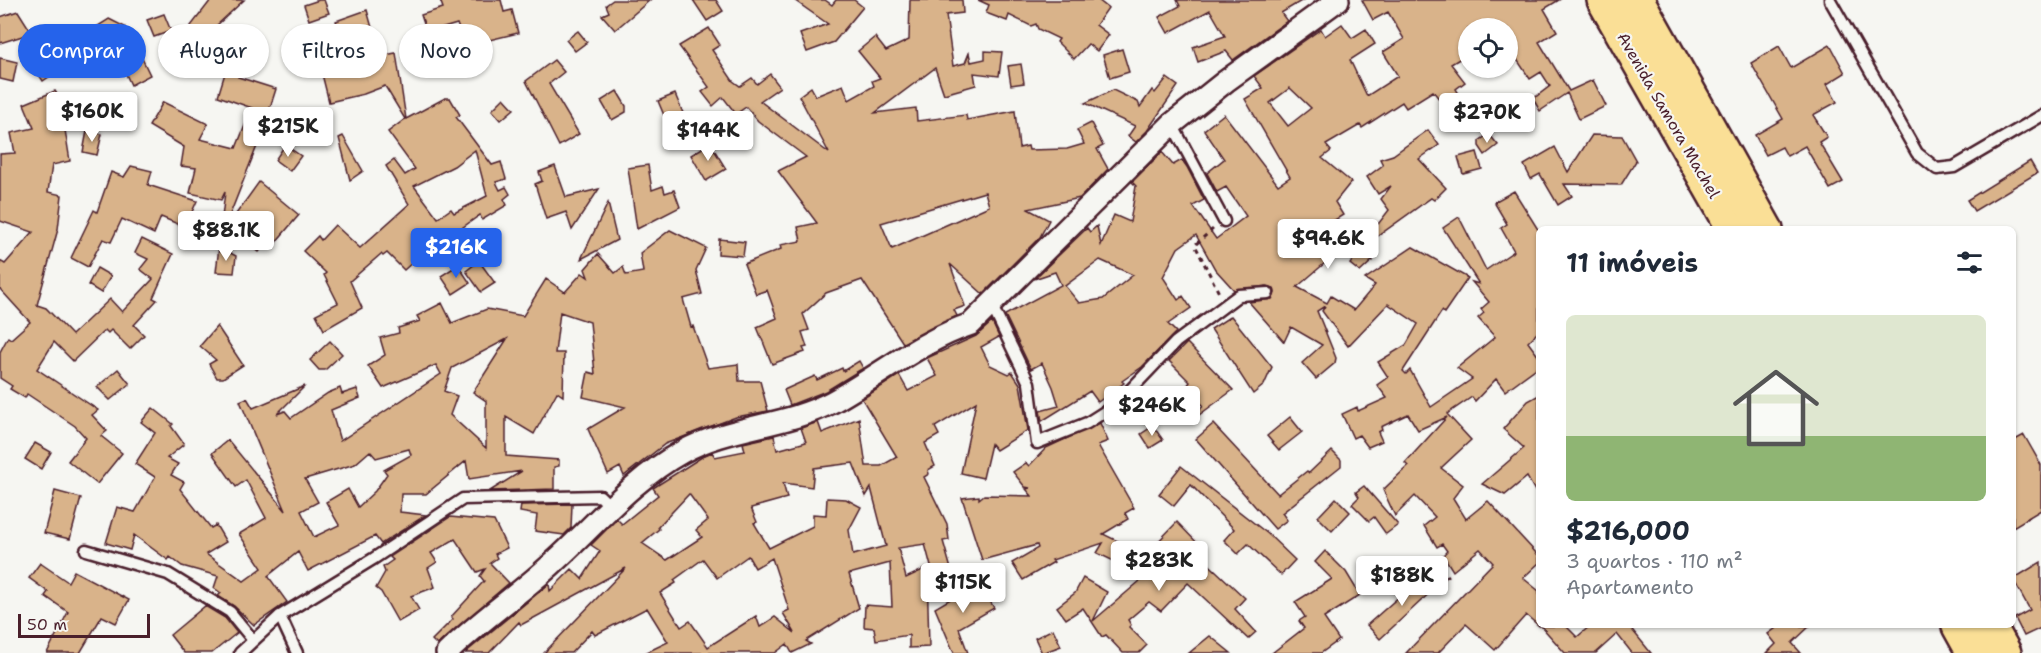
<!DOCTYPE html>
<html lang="pt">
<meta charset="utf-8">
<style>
:root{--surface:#fff;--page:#f2f2f3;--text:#1f2937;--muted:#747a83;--accent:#2563eb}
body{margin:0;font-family:"Shantell Sans",sans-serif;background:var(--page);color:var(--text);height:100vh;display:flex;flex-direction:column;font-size:22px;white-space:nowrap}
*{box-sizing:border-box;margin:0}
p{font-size:20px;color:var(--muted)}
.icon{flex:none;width:33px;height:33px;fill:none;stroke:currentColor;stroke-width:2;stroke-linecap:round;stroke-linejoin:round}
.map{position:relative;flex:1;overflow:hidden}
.panel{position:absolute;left:1536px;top:226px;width:480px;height:402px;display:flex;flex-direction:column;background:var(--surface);border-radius:9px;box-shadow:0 2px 4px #0004}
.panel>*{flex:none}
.banner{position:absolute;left:18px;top:24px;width:570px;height:54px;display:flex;gap:12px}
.fabs{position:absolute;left:1458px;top:18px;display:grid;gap:12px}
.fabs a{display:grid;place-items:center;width:60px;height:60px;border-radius:50%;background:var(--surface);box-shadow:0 2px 4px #0004;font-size:30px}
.scale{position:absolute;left:18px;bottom:15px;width:132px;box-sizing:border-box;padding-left:6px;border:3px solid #4a1f2b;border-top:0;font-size:16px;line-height:21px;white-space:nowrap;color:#4a1f2b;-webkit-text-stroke:4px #f6f6f2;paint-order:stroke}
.price{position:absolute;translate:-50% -51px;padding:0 14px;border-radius:6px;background:#fff;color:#222;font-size:20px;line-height:39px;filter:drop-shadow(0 2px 3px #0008)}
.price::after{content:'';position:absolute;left:50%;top:36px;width:18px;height:14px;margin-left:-9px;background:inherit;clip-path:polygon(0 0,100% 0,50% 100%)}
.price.current{background:var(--accent);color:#fff}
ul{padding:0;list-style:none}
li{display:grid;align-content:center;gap:12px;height:318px;padding:0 30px}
li span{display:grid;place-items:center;height:186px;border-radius:9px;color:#555}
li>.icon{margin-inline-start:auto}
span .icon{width:108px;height:108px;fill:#fffc;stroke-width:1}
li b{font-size:26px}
h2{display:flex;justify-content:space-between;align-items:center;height:72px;padding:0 30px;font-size:26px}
.pill{padding:0 21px;border-radius:27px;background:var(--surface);box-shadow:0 2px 4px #0004;font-size:21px;line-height:54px}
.pill.current{background:var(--accent);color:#fff}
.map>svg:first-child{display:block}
.building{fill:#d9b38a;stroke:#4a1f2b;stroke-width:1.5;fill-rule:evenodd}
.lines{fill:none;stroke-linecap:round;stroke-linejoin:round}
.lane-casing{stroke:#4a1f2b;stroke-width:15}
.street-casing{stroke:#4a1f2b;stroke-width:26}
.highway-casing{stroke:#4a1f2b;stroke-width:38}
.path{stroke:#4a1f2b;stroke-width:3;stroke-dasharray:4.5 4.5;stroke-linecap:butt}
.lane{stroke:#f6f6f2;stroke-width:10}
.street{stroke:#f6f6f2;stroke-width:21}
.highway{stroke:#fadf96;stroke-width:33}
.labels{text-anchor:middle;stroke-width:4.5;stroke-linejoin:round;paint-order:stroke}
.street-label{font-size:16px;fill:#4a1f2b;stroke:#f6f6f2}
</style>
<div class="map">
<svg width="2041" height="653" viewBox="0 0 2041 653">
<rect width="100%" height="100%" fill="#f6f6f2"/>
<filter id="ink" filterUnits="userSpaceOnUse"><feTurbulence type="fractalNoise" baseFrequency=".0167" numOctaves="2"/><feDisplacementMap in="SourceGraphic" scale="12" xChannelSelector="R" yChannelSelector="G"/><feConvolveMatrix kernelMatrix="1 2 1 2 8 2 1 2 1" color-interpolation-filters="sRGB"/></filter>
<g filter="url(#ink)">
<g class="building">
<polygon points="211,0 244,0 215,27 220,31 217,36 247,41 238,77 276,89 261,136 225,227 221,226 225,192 221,200 190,193 196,168 181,166 184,147 149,126 163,102 208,124 200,139 236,148 252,108 218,96 229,60 187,31"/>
<polygon points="319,0 324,0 329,13 309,20 304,5"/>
<polygon points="440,0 501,0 504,12 512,10 518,33 485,41 491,55 472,62 457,24 427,33 421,15 443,8"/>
<polygon points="613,0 650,0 615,30 602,15 609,12 606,5"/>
<polygon points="693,0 716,0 723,11 707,21"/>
<polygon points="794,0 825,0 832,5 836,0 854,0 863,7 834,42 807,52 800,34 828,24"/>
<path d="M910 0H962L963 13 946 15 953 66 965 63 969 53 971 62 985 59V51L1002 52 999 76 974 73 976 85 944 94 935 68 875 113 916 108 917 121 966 115 967 120 1015 111 1019 148 1028 146 1029 150 1067 149 1084 144 1077 130 1091 123 1103 146 1097 149 1108 169 1080 198 1028 209 1049 220 1040 237 983 294 950 264 965 306 954 310 957 316 903 343 862 280 826 293 803 314 809 330 802 332 807 347 803 348 805 352 772 364 757 327 777 318 767 290 756 294 744 264 781 249 780 245 801 241 798 227 817 223 778 171 806 157 758 121 746 107 736 114 723 97 713 106 702 92 709 87 679 46 709 28 720 45 712 50 733 81 740 86 752 78 757 84 770 74 780 87 760 101 829 153 799 96 811 87 816 96 843 85 849 100 874 86 872 81 880 78 858 51 875 37 886 51 909 40ZM985 192 989 206 892 249 881 223Z"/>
<polygon points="978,0 1098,0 1108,8 1096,25 1109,35 1097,51 1088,44 1074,59 1057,42 1059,39 1038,29 1036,24 1031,26 1009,15 1007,21 986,13 989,5"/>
<polygon points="1177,0 1303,0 1281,13 1287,21 1233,60 1226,51 1198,62 1193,47 1225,36 1210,10 1168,33 1159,17 1180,6"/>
<path d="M1362 0H1559L1544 9 1557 31 1539 42 1569 91 1593 80 1606 106 1579 119 1567 93 1540 111 1533 99 1550 86 1541 72 1530 79 1508 46V28H1468V54L1451 64 1465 82 1456 89 1464 102 1450 113 1433 91 1406 108 1402 102 1362 128 1360 125 1326 145 1331 151 1322 158 1351 182 1335 202 1343 215 1312 234 1332 257 1297 287 1327 303 1331 296 1354 310 1375 285 1365 279 1413 247 1468 278 1444 313 1442 311 1403 371 1406 374 1410 370 1431 407 1472 379 1457 368 1495 337 1478 318 1484 313 1481 309 1489 302 1472 282 1479 284 1443 228 1459 217 1486 270 1514 251 1501 228 1507 224 1494 202 1514 191 1539 231V331L1528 342 1539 357V366L1505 391 1496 379 1475 401 1472 397 1447 414 1471 440 1441 468 1463 485 1453 498 1466 519 1488 501 1539 556V563L1523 578 1539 591V626L1526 615 1495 650 1466 624 1438 653H1406L1493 563 1480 549 1453 571 1443 555 1447 551 1442 544 1437 547 1424 526 1435 517 1415 496 1395 516 1383 490 1408 466 1405 463 1447 417 1418 430 1408 414 1381 427 1382 430 1378 432 1382 441 1368 447 1359 435 1353 438 1342 414 1357 407 1358 411 1387 398 1377 385 1388 377 1378 362 1406 345 1418 324 1388 304 1348 346 1322 311 1325 306 1317 311 1336 358 1335 363 1316 379 1302 363 1322 345 1291 327 1284 342 1249 302 1272 299 1275 293 1274 288 1267 286 1234 290 1215 269 1196 235 1178 248 1163 277 1178 300 1183 296 1191 308 1168 324 1176 332 1142 367 1122 381 1124 383 1098 402 1090 391 1042 421 1040 411 1059 406 1053 387 1042 363 1031 369 1005 315 1061 285 1055 272 1034 279 1087 228 1090 232 1097 226 1101 245 1114 215 1130 222 1136 186 1132 182 1162 152 1173 165 1182 160 1187 167 1204 200 1193 206 1216 239 1246 216 1226 187 1217 192 1207 173 1224 159 1204 130 1224 114 1278 185 1290 177 1245 99 1263 88 1254 76 1321 29 1325 36 1342 24 1352 38 1366 29 1375 44 1350 60 1367 96 1398 76 1383 52 1404 39 1388 12 1373 20ZM1290 88 1311 108 1288 126 1270 103ZM1100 260 1133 275 1103 299 1079 303 1065 286Z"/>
<path d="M367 10 380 56 396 53 406 119 445 98H450L460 115 456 117 492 165 501 162 506 179 496 182 500 190 506 187 510 194 504 199 507 205 482 220 480 215 438 245 436 241 404 270 387 253 383 256 381 254 350 281 362 308 324 330 316 314 338 303 324 275 326 273 303 251 318 236 321 240 335 225 360 248 409 204 386 166 394 160 405 175 415 169 388 132 405 119 385 86 364 94 329 102 321 70 306 71 305 52 346 49 336 21ZM475 150 487 196 454 213 451 209 438 218 414 186 454 166Z"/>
<polygon points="18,11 32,33 0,43 0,17"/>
<polygon points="164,14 171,31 154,37 147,20"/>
<polygon points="109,19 125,27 98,74 83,64 95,48 92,46 97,38 87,33"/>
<polygon points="578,31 587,42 575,51 566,40"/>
<polygon points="1830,45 1845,73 1827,84 1837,102 1813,115 1827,137 1819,142 1843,182 1830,189 1805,146 1787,156 1782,147 1766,155 1755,135 1783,119 1751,63 1779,46 1791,68"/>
<polygon points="137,48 150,75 131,85 118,57"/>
<polygon points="1122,49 1129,72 1110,78 1103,55"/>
<polygon points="0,58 17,62 13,82 0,79"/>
<polygon points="47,58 56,72 43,81 34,67"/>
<polygon points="554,60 564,72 549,84 579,134 559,146 526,81"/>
<polygon points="1021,64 1024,83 1011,85 1008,66"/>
<polygon points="1167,78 1178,86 1147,131 1136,142 1128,136 1135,126 1085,103 1113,90 1138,102 1140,107 1152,90 1155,93"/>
<polygon points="55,91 60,99 70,161 52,165 48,192 62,195 58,229 37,305 46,308 72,335 110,299 122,312 153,279 140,269 148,259 135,253 142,239 173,254 153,298 157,300 134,325 144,335 130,349 111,330 108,333 105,330 73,361 54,342 37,369 98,410 92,415 107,431 101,436 122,453 97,484 68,461 86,438 75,426 27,394 25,398 10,389 12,386 0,378 0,352 8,337 11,339 30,322 0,289 0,261 5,264 33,232 0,221 0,154 15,153 11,133 34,128 24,104"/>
<polygon points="617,91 626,106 626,112 612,120 601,101"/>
<polygon points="675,94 683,113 666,120 658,101"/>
<polygon points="102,96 124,110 115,125 93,110"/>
<polygon points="504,98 514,109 501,120 492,110"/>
<polygon points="1428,130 1439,145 1419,159 1446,188 1434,200 1431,198 1368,243 1365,241 1389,210 1381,199 1391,186 1378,194 1367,177 1383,165 1380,159 1393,155"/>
<polygon points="87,131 102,134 97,155 83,152"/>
<polygon points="1489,134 1498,145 1485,155 1479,146 1479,141"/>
<polygon points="1592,135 1622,136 1636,161 1621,185 1564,184 1572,196 1558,205 1540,174 1531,179 1524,165 1555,147 1568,172"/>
<polygon points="343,136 363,171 350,180 339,138"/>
<polygon points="710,143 726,169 706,181 691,155"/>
<polygon points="285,145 301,156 290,171 275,160"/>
<polygon points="1477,152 1482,169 1463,174 1458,157"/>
<polygon points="2030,161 2037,173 1974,211 1967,200"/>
<polygon points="648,165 652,190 663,186 665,193 674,190 680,207 637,229 628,168"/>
<polygon points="131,166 152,171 148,185 197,201 185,227 161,217 154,234 122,219 111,242 103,239 88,267 71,258 94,210 97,212 111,172 124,177"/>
<polygon points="555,166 566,197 599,189 572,230 566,212 546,219 535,184 542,181 539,172"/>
<polygon points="259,182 299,215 275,243 270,237 259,252 240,237 246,230 231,221"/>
<polygon points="608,203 617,240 581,259"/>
<path d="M670 230 706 248 696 270 702 294 683 299 691 327 693 326 708 368 738 364 739 381H760L768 411 736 417 665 444 624 476 620 467 608 474 588 429 625 407 583 397 588 372 595 374 590 322 560 312 555 353H564L563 396 557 392 534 434 506 417V456L559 460V466L554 467V489L490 491 522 471 469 479 466 461 426 494H401L400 512 426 515 381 544 375 536 308 571 298 552 268 576 287 602 254 625 234 606 218 596 221 593 214 588 218 576 182 566 170 557 168 560 134 535 130 550 106 543 117 507 135 512 155 477 135 464 155 433 141 422 153 408 173 424 171 426 184 444 167 458 178 464 171 475 184 482 180 489 211 528 216 525 226 542 206 554 244 581 262 568 239 534 266 518 246 480 236 487 212 453 228 440 286 511 240 401 247 398 253 408 305 386 277 414 285 411 291 418 328 393 340 388 342 394 357 389 360 398 331 410 340 441 441 374 436 365 383 388 368 366 385 355 380 338 399 333 398 328 420 321 417 316 442 303 452 323 487 309 523 316 546 279 565 292 582 273 588 277 585 269 598 254 615 273 623 267 626 275 643 272 640 253ZM507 339 473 392 486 401V448L450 415 457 396 444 391 452 368ZM409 449 411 455 384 470 387 474 375 491 358 507 348 489 326 502 339 525 314 537 301 511 318 502 305 479 355 464 370 451 376 458Z"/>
<polygon points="719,239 745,242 743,256 718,254"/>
<polygon points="219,247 236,256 234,273 216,272"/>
<polygon points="1360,249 1373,260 1360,272 1350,264"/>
<polygon points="479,261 495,283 481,292 466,271"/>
<polygon points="458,265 470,283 453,294 441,276"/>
<polygon points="97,268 111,276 101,293 88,285"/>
<polygon points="1231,316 1272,367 1264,385 1253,394 1211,329"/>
<path d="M992 322 999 337 981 347 990 365 1009 374 1012 372 1020 384 1028 430 996 450 991 444 983 478 961 473 976 402 935 427 939 435 925 443 935 466 928 470 929 474 924 477 947 524 949 540 943 541 951 569 933 574 925 544 898 548 906 578 927 568 929 647 909 648V635L876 640 874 628 864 627 865 605 892 607 890 563 849 574 859 608 806 641 811 644 792 653 787 644 775 653H645L668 642 647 608 595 635 592 631 571 653H544L626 568 521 625 519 622 489 653H465L549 584 550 591 572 569 582 579 600 551 591 545 617 519 622 524 658 495 653 488 705 455 712 452 715 457 745 451 743 443 774 436 777 450 806 442 801 428 818 422 822 433 859 418 866 466H881L897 457 862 399 899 375 908 391 937 376 927 358 976 336ZM853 463 866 496 871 488 886 546 853 555 849 530 861 507 846 499 827 498 826 515 813 514V526L769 548 754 523 757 522 751 508 787 498 783 483 812 487 814 468ZM689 494 708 520 696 530 702 537 667 560 642 543 659 529 658 527ZM748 556 755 568 772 558 789 610 783 613 795 633 775 617 760 627 756 616 708 647 690 621 681 627 660 593 676 583 674 580 703 559 717 578Z"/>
<polygon points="217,326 243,365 223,378 217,378 209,364 216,360 200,346"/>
<polygon points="330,341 342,354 325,370 319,370 310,360"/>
<polygon points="1187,343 1233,390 1195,418 1203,405 1184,390 1190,382 1169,361"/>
<polygon points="859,361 863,368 860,370 826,391 790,405 784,390 815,376 817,380 842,368 843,371"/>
<polygon points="118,369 130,384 110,400 97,387"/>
<polygon points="1539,395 1539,498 1527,477 1505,495 1482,484 1524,448 1503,429 1528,401"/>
<polygon points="1290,417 1302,432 1279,450 1267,436"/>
<polygon points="1100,423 1108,441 1098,445 1134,508 1125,513 1128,519 1103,534 1128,546 1120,564 1097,553 1103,543 1052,560 1054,562 1023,580 1012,563 1038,548 1037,545 982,560 962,498 979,496 979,499 984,495 1032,496 1026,489 1030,488 1025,487 1013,472 1026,463 1029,466 1046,448"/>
<polygon points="1213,424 1278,494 1307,471 1309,473 1332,451 1341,460 1341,466 1282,513 1287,520 1275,529 1196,439"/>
<polygon points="1153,426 1163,440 1150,448 1141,434"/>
<polygon points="2024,435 2041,465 2041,510 2013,527 2013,441"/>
<polygon points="35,443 51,452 41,469 25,459"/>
<polygon points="1181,466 1268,534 1295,560 1281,575 1248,544 1238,554 1224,540 1234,529 1191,485 1174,506 1159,494"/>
<polygon points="1364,486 1398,525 1386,534 1374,517 1369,521 1352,504 1359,497 1356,492"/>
<polygon points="55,491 81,498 70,539 44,533"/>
<polygon points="1336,498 1350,512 1332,531 1318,517"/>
<polygon points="572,504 571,528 564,535 535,531 537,515 520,512 521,505"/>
<polygon points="450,517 494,521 507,548 495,554 497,558 490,563 509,583 437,645 432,640 453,619 451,617 484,581 480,576 485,569 477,572 455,539 431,553 437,562 428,568 435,587 411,596 419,610 398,622 381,592 376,588 385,572 383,567 393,560 390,557"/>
<polygon points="1177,522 1205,551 1200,556 1245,598 1235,609 1256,632 1248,639 1188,583 1161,611 1149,602 1128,620 1131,625 1129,627 1147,645 1139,653 1123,653 1106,635 1102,637 1083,608 1066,619 1057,607 1075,593 1083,578 1107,592 1093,621 1161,563 1149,551"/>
<polygon points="1325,551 1346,572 1360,595 1324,618 1339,640 1321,653 1272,653 1304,628 1299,621 1305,617 1295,602 1332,579 1315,562"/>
<polygon points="2041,562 2041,628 2024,636 2015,618 2030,610 2013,579"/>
<polygon points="40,563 68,582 74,571 129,600 116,623 102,616 80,653 47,653 68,612 45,596 48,592 29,578"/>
<polygon points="1449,575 1380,639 1367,625 1410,587"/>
<polygon points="979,582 994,608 959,628 968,653 954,653 935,608"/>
<polygon points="205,606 225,618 237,633 212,653 184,653 170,635"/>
<polygon points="1541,626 1566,626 1577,637 1590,626 1629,626 1651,653 1632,653 1617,634 1596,653 1565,653"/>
<polygon points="1779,626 1810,626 1792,643 1801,653 1767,653 1776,644 1768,634"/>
<polygon points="1053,629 1061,646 1042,653 1035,638"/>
<polygon points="1210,636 1231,653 1189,653"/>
</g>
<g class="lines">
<g class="lane-casing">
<g id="lane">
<polyline points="1830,0 1917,153 1937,169 1954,167 2041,116"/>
<polyline points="1172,124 1224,221"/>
<polyline points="992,306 1029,383 1037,443 1087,423 1117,404 1176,342 1239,295 1268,293"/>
<polyline points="86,550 168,574 230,612 253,640"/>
<polyline points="280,616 297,653"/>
<polyline points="240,653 280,616 373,559 463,499 600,496 612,508"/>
</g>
</g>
<g class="street-casing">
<path id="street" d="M447 653C480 620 520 594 554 562 595 525 633 479 682 452 728 426 785 427 832 402 879 376 920 341 971 324L1172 124 1226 81 1338 0"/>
</g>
<g class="highway-casing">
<g id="highway">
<polyline points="1604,0 1735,230"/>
<polyline points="1637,0 1766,230"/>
<polyline points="1959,626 1974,653"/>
<polyline points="1989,626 2004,653"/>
</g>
</g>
<polyline class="path" points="1213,229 1195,245 1219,293"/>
<use href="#lane" class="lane"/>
<use href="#street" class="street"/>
<use href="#highway" class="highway"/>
</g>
</g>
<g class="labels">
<g class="street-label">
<text transform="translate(1669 115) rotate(60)" y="6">Avenida Samora Machel</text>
</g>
</g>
</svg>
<div class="fabs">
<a><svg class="icon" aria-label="locate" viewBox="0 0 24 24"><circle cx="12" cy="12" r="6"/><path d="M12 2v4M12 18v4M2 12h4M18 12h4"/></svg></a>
</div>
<div class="scale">50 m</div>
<b class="price" style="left:92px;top:143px">$160K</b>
<b class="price" style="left:1487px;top:144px">$270K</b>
<b class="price" style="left:288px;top:158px">$215K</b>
<b class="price" style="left:708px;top:162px">$144K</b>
<b class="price" style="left:226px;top:262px">$88.1K</b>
<b class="price" style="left:1328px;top:270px">$94.6K</b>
<b class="price current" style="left:456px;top:279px">$216K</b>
<b class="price" style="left:1152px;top:437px">$246K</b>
<b class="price" style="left:1159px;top:592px">$283K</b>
<b class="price" style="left:1402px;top:607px">$188K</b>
<b class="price" style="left:963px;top:614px">$115K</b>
<div class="banner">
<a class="pill current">Comprar</a>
<a class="pill">Alugar</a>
<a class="pill">Filtros</a>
<a class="pill">Novo</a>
</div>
<section class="panel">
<h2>11 imóveis<svg class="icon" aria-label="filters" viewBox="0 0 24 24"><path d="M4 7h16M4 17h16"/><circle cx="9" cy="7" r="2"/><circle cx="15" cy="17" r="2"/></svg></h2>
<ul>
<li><span style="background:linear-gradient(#dfe7d0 65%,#8fb573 0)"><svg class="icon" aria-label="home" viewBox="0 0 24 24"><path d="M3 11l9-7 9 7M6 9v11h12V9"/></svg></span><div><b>$216,000</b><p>3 quartos · 110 m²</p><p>Apartamento</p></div></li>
</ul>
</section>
</div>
